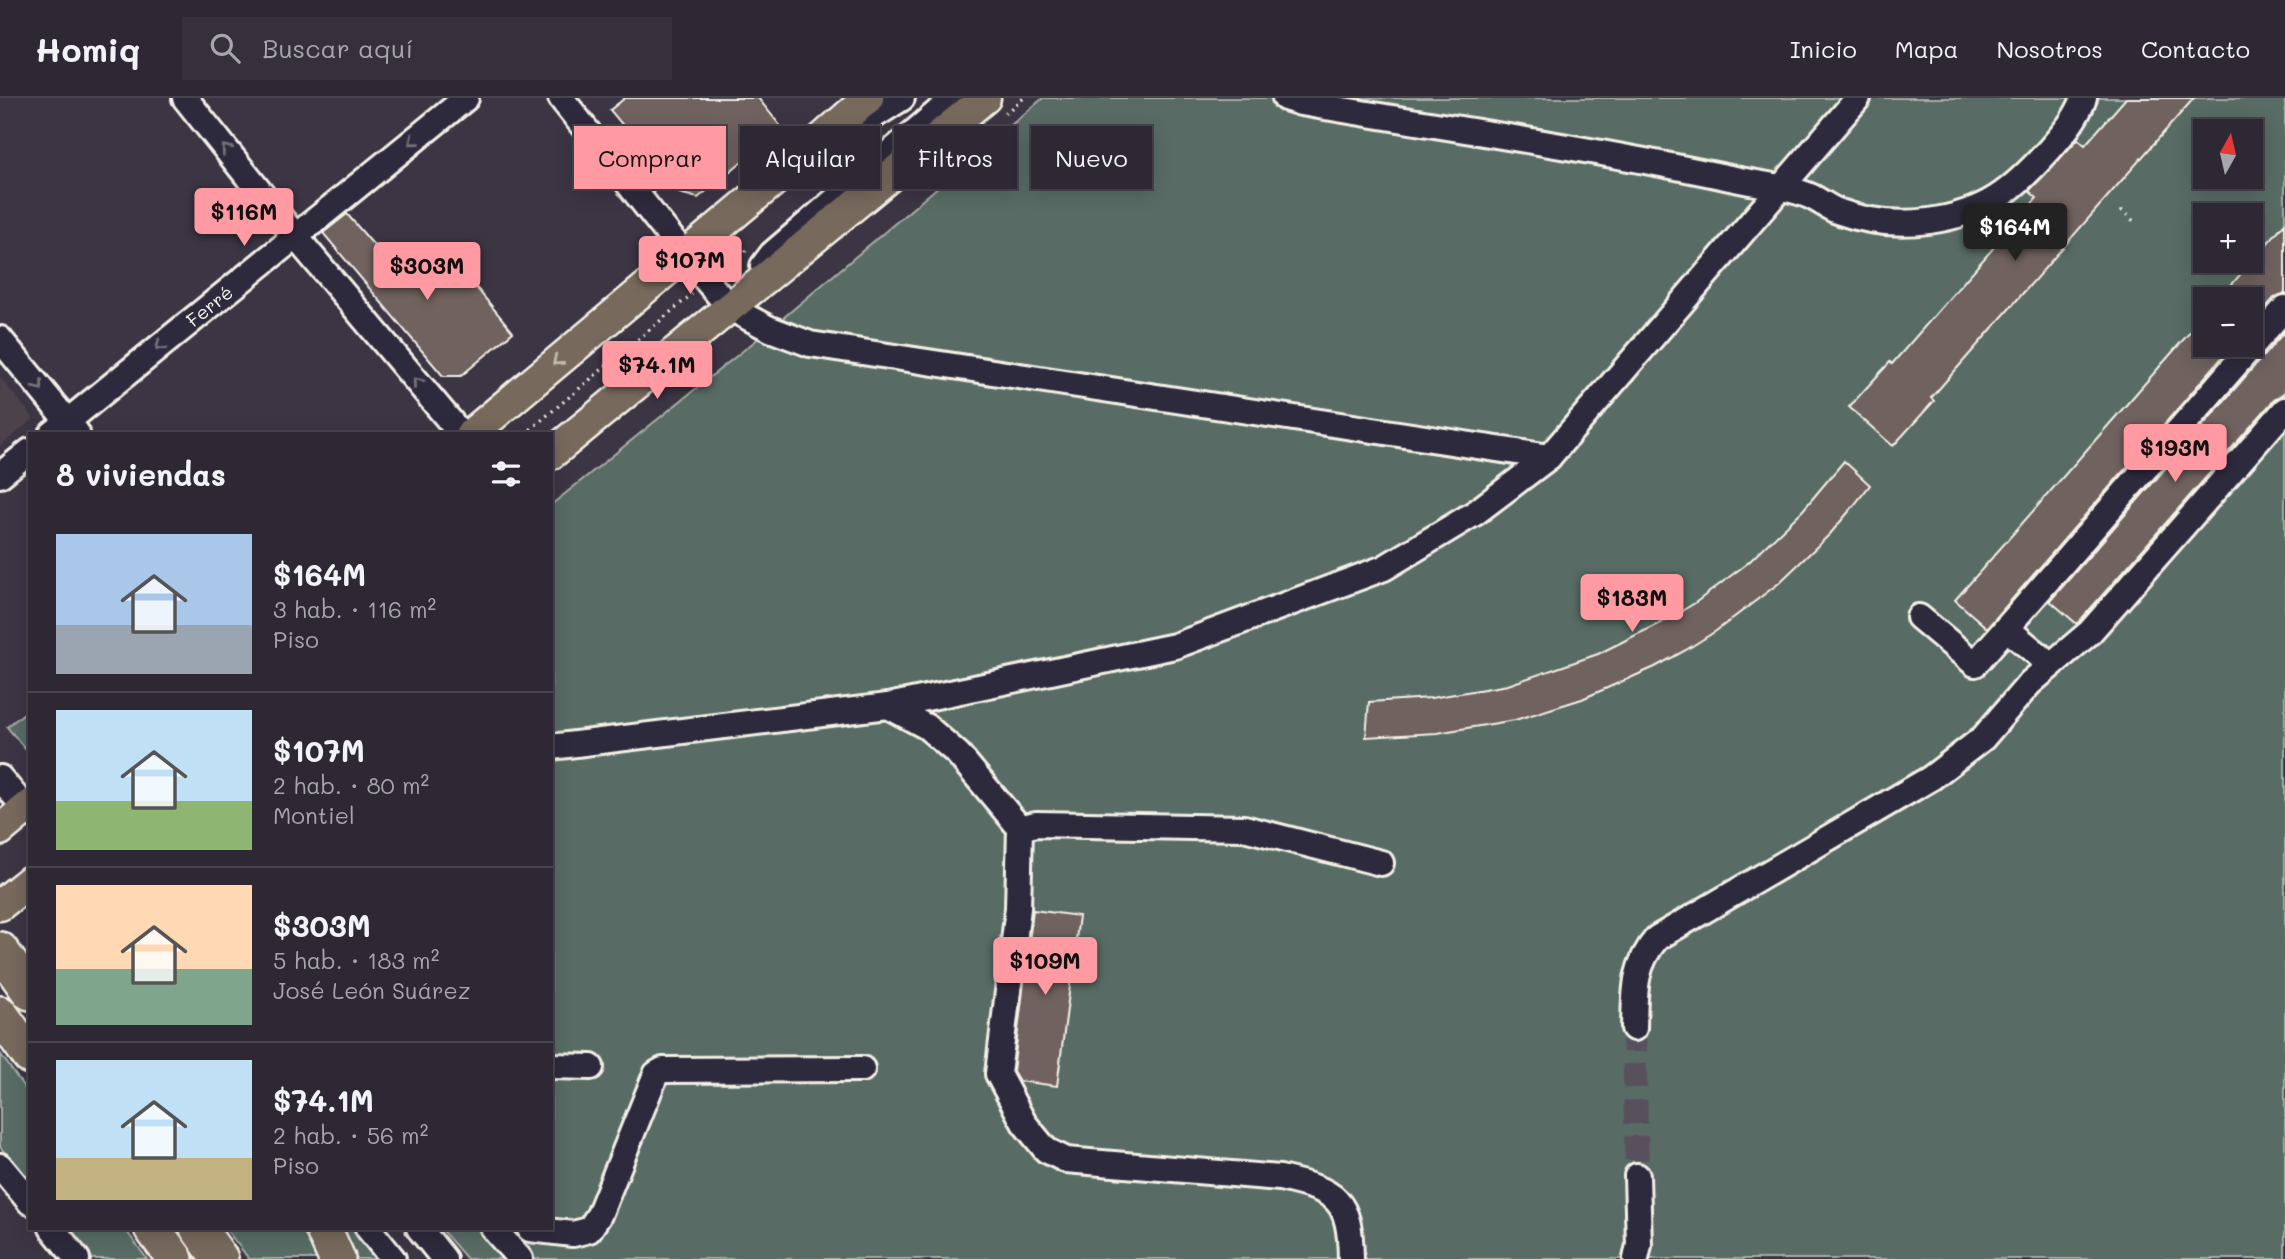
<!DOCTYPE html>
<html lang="es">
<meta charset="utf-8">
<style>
:root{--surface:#2d2833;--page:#35303b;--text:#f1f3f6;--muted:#a7a6ac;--line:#48444e;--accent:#ff9aa2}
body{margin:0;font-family:Mali,sans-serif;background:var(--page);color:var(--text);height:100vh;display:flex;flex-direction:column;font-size:26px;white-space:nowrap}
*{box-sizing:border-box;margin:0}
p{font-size:23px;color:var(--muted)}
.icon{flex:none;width:38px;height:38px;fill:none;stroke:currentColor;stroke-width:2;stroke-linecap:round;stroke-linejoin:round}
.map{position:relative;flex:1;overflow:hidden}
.details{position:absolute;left:28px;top:334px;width:525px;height:798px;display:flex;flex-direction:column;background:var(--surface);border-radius:0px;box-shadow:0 4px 18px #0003,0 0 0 2px var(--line)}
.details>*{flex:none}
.top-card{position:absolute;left:574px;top:28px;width:665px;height:63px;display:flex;gap:14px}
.needle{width:46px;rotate:8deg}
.controls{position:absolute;left:2193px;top:21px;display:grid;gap:14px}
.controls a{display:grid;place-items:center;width:70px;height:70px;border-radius:0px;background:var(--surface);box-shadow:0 4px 18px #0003,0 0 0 2px var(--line);font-size:35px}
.price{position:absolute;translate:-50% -60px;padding:0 16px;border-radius:7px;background:var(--accent);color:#111;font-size:23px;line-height:46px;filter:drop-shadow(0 2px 4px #0008)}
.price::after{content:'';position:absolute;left:50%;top:42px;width:21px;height:16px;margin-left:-10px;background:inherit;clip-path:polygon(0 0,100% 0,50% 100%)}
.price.active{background:#222;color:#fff}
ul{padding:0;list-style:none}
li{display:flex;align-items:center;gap:21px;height:175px;padding:0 28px}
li+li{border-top:2px solid var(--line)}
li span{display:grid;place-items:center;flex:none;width:196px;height:140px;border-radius:0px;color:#555}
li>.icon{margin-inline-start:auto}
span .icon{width:84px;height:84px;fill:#fffc;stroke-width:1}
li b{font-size:30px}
h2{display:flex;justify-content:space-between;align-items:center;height:84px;padding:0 28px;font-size:30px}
.tag{padding:0 24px;border-radius:0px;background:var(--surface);box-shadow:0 4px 18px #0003,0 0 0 2px var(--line);font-size:24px;line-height:63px}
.tag.active{background:var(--accent);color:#111}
header{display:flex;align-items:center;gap:42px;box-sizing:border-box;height:98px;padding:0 35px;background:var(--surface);border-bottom:2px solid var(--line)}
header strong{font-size:33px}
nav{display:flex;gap:38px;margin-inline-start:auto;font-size:24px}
.search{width:490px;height:63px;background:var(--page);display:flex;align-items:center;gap:18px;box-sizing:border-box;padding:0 24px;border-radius:0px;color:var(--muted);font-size:26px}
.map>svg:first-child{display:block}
.built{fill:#4c424c}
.green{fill:#596c65;stroke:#a6aea6;stroke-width:2;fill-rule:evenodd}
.building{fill:#70625e;stroke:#f4f1e8;stroke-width:2}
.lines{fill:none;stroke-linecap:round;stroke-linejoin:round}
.minor-tunnel{stroke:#58515d;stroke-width:24;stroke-dasharray:24 12;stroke-linecap:butt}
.minor-casing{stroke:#f4f1e8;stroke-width:30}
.major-casing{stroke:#f4f1e8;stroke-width:35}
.highway-casing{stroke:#f4f1e8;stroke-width:40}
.path{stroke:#f4f1e8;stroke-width:3.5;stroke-dasharray:2 5;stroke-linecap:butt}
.minor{stroke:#2f2a3d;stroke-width:24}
.major{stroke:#77695c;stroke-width:30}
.highway{stroke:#77695c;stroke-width:35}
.oneway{stroke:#747079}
.oneway2{stroke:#c2bbb0}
.labels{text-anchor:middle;stroke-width:5;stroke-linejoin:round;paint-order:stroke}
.street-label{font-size:19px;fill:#f4f1e8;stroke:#2f2a3d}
</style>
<header>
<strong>Homiq</strong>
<div class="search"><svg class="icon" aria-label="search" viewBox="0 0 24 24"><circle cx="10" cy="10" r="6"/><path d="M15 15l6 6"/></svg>Buscar aquí</div>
<nav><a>Inicio</a><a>Mapa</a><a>Nosotros</a><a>Contacto</a></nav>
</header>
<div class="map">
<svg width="2285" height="1161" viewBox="0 0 2285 1161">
<rect width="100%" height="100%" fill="#3c3544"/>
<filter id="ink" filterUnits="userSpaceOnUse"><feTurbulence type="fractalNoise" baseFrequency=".0143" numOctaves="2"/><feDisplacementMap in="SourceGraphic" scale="14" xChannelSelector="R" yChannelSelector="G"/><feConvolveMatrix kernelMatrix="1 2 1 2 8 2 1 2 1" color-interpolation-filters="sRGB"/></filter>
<g filter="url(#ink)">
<polygon class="built" points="0,279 34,321 0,348"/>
<g class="green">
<path d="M1043 0H2285V1161H467L441 1131 551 1130V407L770 231ZM2205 33H2250V79H2205ZM2205 117H2250V163H2205ZM2205 201H2250V247H2205Z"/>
<polygon points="30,610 30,657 7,629"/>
<polygon points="0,955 30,998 30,1085 0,1049"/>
<polygon points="68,1131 125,1131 147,1161 93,1161"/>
<polygon points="226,1131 318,1131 331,1161 249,1161"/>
<polygon points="335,1131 355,1131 380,1161 350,1161"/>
</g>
<g class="building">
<polygon points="625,0 758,0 782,30 698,100 679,95 610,12"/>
<polygon points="2126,0 2194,0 1931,300 1934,303 1893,348 1849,309 1890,264 1892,266 2037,100 2029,93 2078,41 2085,47"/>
<polygon points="347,116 402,180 442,148 513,234 461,278 443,278 323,135"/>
<polygon points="2285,125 2285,196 2274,200 2250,227 2250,201 2219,201"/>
<polygon points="2205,217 2205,247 2233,247 1987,530 1955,502"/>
<polygon points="2285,233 2285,294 2274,302 2077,526 2050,503"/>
<polygon points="1844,363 1870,387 1851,411 1830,436 1779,485 1716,533 1686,552 1655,569 1582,601 1515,622 1437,635 1366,639 1369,604 1431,600 1508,587 1598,556 1668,521 1695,505 1749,464 1803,412"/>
<polygon points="1033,812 1079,818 1057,988 1019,983 1013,973"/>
</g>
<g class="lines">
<polyline class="minor-tunnel" points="1634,930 1637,1078"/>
<g class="minor-casing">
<g id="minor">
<polyline points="185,0 295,138 461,336"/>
<polyline points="561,0 684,156 730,210 770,231 810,246 1549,359"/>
<path d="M1285 0 1301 5C1444 29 1588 50 1730 80 1756 86 1788 88 1812 99 1822 104 1830 111 1840 114 1868 124 1900 127 1929 123 1986 115 2012 93 2049 52 2063 36 2077 20 2084 0"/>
<polyline points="834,43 902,0"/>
<polyline points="763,168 772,156 954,0"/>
<polyline points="0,241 77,335"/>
<path id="s1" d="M52 336 466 0"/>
<polyline points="0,377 30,353"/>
<polyline points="1919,519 1975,566 2285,210"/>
<polyline points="2006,530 2051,567"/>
<path d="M888 608 927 629 958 656 1020 730 1018 810 998 976 1024 1025 1046 1052 1066 1062 1280 1080C1337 1093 1350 1100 1351 1161"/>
<polyline points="551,649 888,608 1175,548 1384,470 1475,415 1549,359 1858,0"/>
<polyline points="0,680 30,716"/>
<polyline points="1020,730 1036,726 1244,730 1381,765"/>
<path d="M1634 930C1635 894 1633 868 1657 840L1931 680 1983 640 2030 585 2090 534 2285 312"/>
<polyline points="551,968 591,969"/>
<polyline points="0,1068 30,1104"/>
<polyline points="52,1130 77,1161"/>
<polyline points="368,1130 393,1161"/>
<polyline points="419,1130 444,1161"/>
<polyline points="493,1130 520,1161"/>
<polyline points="530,1131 573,1136 589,1132 599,1117 656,976 663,972 862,971"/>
<polyline points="1636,1161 1639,1147 1637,1078"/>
</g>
</g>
<g class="major-casing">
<g id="major">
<polyline points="471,336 783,75 868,0"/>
<polyline points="551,356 985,0"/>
<polyline points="0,732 30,707"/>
<polyline points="0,807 30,783"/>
</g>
</g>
<g class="highway-casing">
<g id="highway">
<polyline points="0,852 30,894"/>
<polyline points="0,916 30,958"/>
<polyline points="152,1130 175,1161"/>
<polyline points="198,1130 220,1161"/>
<polyline points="323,1130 337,1161"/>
</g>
</g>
<g class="path">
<polyline points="1005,15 1024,0"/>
<polyline points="2121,112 2136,125"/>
<polyline points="723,171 747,152"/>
<polyline points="525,336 692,196"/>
</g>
<use href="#minor" class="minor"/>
<use href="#major" class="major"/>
<use href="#highway" class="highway"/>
</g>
<defs><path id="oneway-chevron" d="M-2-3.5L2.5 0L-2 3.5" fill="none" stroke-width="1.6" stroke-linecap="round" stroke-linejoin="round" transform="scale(1.75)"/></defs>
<g class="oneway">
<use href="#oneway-chevron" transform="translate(413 43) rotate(141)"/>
<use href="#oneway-chevron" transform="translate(226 51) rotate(-129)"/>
<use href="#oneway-chevron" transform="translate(160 248) rotate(141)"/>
<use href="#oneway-chevron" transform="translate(417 284) rotate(-130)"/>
<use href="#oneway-chevron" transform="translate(39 288) rotate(51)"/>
</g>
<use class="oneway2" href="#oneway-chevron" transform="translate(557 263) rotate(140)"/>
</g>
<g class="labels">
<g class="street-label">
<text dy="7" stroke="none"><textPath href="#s1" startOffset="203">Ferré</textPath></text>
</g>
</g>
</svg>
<div class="controls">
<a><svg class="needle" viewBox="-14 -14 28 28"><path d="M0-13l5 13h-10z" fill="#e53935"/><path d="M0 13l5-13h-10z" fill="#a7a6ac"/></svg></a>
<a>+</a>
<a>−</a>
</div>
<b class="price" style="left:244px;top:150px">$116M</b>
<b class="price active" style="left:2015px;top:165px">$164M</b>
<b class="price" style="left:690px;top:198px">$107M</b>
<b class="price" style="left:427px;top:204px">$303M</b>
<b class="price" style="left:657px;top:303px">$74.1M</b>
<b class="price" style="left:2175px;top:386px">$193M</b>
<b class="price" style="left:1632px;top:536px">$183M</b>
<b class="price" style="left:1045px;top:899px">$109M</b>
<div class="top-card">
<a class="tag active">Comprar</a>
<a class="tag">Alquilar</a>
<a class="tag">Filtros</a>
<a class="tag">Nuevo</a>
</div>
<section class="details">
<h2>8 viviendas<svg class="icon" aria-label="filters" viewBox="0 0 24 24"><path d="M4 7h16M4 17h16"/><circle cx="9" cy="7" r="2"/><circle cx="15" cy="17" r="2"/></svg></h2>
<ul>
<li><span style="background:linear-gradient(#a9c7e8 65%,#9aa5b1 0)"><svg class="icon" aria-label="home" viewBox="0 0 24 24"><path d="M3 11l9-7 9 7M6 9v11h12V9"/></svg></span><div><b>$164M</b><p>3 hab. · 116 m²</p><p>Piso</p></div></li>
<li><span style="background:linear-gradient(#bfe0f5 65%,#8fb573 0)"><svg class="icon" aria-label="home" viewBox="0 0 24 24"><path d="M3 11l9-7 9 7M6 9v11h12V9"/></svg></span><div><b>$107M</b><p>2 hab. · 80 m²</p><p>Montiel</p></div></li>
<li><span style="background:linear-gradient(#ffd9b3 60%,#7fa58c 0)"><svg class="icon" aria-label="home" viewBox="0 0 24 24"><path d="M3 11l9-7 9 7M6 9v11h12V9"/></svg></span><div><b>$303M</b><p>5 hab. · 183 m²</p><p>José León Suárez</p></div></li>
<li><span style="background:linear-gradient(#bfe0f5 70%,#c2b280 0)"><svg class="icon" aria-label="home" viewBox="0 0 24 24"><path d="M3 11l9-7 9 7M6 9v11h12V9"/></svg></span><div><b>$74.1M</b><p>2 hab. · 56 m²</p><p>Piso</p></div></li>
</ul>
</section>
</div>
